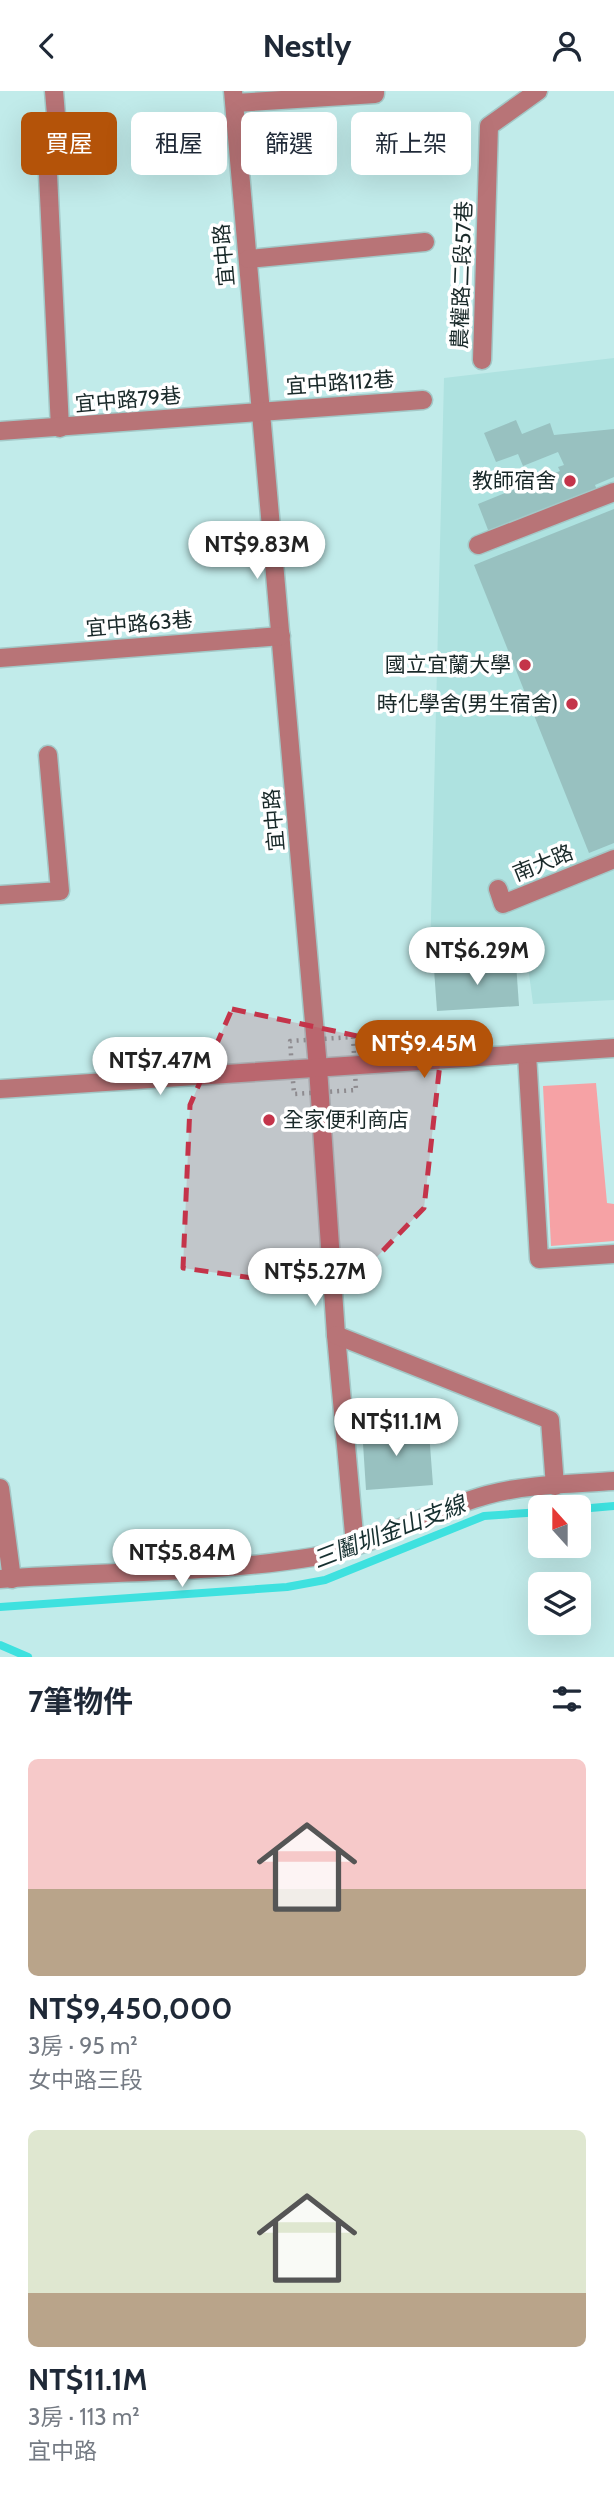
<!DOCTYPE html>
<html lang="zh-TW">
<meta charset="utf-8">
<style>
:root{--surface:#fff;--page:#f6f6f7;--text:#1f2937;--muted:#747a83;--accent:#b45309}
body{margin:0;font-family:Cabin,"Noto Sans TC",sans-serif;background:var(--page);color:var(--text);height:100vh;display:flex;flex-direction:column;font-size:26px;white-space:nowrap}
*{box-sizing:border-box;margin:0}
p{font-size:23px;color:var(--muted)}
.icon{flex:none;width:38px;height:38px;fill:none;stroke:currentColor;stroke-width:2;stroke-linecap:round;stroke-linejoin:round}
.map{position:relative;height:1566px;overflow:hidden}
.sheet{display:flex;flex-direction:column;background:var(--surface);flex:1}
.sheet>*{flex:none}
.hud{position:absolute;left:21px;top:21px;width:572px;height:63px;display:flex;gap:14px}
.needle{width:46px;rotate:339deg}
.buttons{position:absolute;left:528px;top:1404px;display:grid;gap:14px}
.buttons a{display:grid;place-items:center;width:63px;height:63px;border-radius:10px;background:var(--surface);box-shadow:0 7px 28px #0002;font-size:35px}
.price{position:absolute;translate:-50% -60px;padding:0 16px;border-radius:24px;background:#fff;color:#222;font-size:23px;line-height:46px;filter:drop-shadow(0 2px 4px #0008)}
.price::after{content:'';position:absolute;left:50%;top:42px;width:21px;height:16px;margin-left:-10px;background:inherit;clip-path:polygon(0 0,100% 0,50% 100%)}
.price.selected{background:var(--accent);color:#fff}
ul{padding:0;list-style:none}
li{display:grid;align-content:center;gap:14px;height:371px;padding:0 28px}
li span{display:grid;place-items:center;height:217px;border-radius:10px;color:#555}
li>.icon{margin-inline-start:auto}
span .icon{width:126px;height:126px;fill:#fffc;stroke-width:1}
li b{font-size:30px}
h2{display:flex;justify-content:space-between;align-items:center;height:84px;padding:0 28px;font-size:30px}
.tag{padding:0 24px;border-radius:10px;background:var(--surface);box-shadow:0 7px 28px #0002;font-size:24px;line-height:63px}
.tag.selected{background:var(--accent);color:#fff}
header{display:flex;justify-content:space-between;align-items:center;height:91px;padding:0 28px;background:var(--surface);font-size:32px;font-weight:800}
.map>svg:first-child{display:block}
.built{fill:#aee2e0}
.green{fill:#f6a2a5}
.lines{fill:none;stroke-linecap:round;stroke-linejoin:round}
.stream{stroke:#3ee1df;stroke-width:8}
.building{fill:#98c1c0}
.minor-casing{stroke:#a3c8c7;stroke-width:21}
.path{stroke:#81a2a1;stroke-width:4.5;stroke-dasharray:2 5;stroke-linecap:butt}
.minor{stroke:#b87477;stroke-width:18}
.marked{fill:#c4344a;fill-opacity:0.2;stroke:#c4344a;stroke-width:5;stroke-dasharray:14 9;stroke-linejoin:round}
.poi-dot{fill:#c4344a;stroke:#fff;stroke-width:2.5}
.labels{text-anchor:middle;stroke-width:7;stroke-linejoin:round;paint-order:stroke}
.street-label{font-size:21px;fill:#192929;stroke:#fff}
.poi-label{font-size:21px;fill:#192929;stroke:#fff;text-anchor:end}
.water-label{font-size:23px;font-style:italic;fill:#163030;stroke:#fff}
</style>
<header><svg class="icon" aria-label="back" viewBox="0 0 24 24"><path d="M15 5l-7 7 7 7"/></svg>Nestly<svg class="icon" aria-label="person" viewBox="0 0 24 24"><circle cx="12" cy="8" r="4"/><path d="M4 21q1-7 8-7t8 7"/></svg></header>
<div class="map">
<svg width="614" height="1566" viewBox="0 0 614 1566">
<rect width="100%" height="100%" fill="#c1ebea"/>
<polygon class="built" points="614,267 614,909 533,913 526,860 430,868 444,287"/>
<polygon class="green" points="596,992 607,1112 614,1113 614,1150 551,1155 543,995"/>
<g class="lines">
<g class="stream">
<polyline points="579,1418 614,1415"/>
<polyline points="0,1516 287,1496 325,1489 484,1425 541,1421"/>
<polyline points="0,1554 28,1566"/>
</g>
</g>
<g class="building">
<polygon points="516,329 522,343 550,332 554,344 614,338 614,386 595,394 598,402 490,444 478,413 560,380 558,376 564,374 558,361 523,375 518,363 496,371 484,342"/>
<polygon points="614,418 614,752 589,762 474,474"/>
<polygon points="516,872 519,915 437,920 434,878"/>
<polygon points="405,1335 405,1341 429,1341 433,1394 366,1399 362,1337"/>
</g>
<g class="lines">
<g class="minor-casing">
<g id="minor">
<polyline points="54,0 56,24"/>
<polyline points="233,0 318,977 336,1244 355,1454"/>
<polyline points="235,12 375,3 375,0"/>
<polyline points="47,62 60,337"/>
<polyline points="248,168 425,151"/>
<polyline points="482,269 489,35 538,0"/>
<polyline points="0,340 423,309"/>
<polyline points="478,454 614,401"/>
<polyline points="0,567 281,545"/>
<polyline points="498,798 503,813 614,768"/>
<polyline points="0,804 60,800 48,664"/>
<polyline points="527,963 539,1168 614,1163"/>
<polyline points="0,998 614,957"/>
<polyline points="336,1244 550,1329 555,1395"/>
<polyline points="0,1397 12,1488"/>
<path d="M0 1488C104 1480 210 1483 313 1466 373 1456 428 1420 487 1404 527 1393 573 1393 614 1390"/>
</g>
</g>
<polygon class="path" points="353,946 356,999 294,1003 290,950"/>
<use href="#minor" class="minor"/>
</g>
<path class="marked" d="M232 918 441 963 424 1117 344 1200 183 1177 190 1014Z"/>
<g class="poi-dot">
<circle cx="570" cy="390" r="7"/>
<circle cx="525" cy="574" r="7"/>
<circle cx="572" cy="613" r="7"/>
<circle cx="269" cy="1029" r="7"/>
</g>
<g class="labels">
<g class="street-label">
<text transform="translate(224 164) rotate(-95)" y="7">宜中路</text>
<text transform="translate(462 184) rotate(-88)" y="7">農權路二段57巷</text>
<text transform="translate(340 292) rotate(-4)" y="7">宜中路112巷</text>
<text transform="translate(128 309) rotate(-5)" y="7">宜中路79巷</text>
<text transform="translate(139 533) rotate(-5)" y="7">宜中路63巷</text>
<text transform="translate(274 729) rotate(-95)" y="7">宜中路</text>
<text transform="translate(543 772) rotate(-22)" y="7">南大路</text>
</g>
<g class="poi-label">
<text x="556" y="397">教師宿舍</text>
<text x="511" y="581">國立宜蘭大學</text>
<text x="558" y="620">時化學舍(男生宿舍)</text>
<text x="283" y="1036" text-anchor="start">全家便利商店</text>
</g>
<g class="water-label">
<text transform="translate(389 1441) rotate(-21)" y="8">三鬮圳金山支線</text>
</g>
</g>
</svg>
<div class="buttons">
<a><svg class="needle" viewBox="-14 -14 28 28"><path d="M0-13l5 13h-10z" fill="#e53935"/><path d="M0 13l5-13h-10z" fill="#747a83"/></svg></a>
<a><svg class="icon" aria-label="layers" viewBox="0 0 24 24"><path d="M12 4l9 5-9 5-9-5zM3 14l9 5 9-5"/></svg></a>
</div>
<b class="price" style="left:257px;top:490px">NT$9.83M</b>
<b class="price" style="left:477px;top:896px">NT$6.29M</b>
<b class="price selected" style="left:424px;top:989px">NT$9.45M</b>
<b class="price" style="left:160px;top:1006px">NT$7.47M</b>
<b class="price" style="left:315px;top:1217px">NT$5.27M</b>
<b class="price" style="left:396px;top:1367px">NT$11.1M</b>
<b class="price" style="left:182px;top:1498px">NT$5.84M</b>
<div class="hud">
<a class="tag selected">買屋</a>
<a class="tag">租屋</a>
<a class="tag">篩選</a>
<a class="tag">新上架</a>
</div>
</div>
<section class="sheet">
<h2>7筆物件<svg class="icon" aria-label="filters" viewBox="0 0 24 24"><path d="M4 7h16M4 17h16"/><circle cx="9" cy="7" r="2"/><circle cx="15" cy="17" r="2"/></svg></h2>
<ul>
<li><span style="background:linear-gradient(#f6c9c9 60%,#b9a48a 0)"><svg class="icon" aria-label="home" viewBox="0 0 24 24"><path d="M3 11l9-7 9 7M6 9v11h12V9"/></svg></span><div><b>NT$9,450,000</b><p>3房 · 95 m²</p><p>女中路三段</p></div></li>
<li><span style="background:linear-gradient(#dfe7d0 75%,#b9a48a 0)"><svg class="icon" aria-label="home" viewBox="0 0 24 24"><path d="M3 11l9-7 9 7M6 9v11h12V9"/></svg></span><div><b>NT$11.1M</b><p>3房 · 113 m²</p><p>宜中路</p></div></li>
</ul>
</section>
